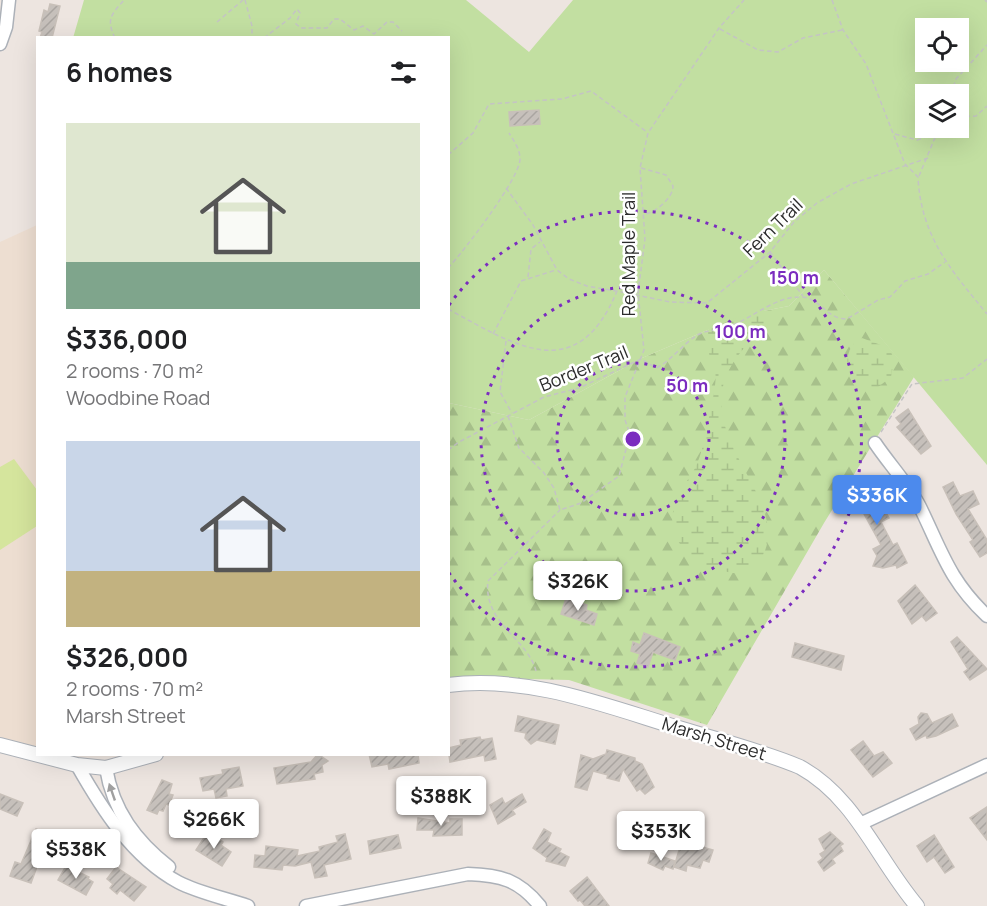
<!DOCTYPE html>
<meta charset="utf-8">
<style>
:root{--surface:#fff;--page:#f6f6f6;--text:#202124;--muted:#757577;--accent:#4c8aed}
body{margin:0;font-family:Manrope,sans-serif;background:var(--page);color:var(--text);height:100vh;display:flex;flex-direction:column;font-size:22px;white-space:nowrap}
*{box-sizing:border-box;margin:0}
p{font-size:20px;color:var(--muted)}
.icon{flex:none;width:33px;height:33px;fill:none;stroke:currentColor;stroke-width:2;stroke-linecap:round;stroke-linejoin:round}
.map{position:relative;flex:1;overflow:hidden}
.details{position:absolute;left:36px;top:36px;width:414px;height:720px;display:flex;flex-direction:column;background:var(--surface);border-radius:0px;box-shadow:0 6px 24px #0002}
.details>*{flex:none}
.fabs{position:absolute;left:915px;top:18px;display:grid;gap:12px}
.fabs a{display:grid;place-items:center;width:54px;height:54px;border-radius:0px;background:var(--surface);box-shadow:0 6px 24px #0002;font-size:30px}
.price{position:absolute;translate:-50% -51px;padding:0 14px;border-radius:6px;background:#fff;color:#222;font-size:20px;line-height:39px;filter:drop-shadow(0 2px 3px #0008)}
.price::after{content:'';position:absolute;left:50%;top:36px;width:18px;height:14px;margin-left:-9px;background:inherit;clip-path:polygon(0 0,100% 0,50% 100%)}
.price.on{background:var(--accent);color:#fff}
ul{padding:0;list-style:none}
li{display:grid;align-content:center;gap:12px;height:318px;padding:0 30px}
li span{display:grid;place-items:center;height:186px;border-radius:0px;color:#555}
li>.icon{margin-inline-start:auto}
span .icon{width:108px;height:108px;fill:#fffc;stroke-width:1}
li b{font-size:26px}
h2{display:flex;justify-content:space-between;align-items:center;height:72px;padding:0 30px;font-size:26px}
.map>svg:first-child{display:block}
.education{fill:#edded1}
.forest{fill:url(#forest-firs)}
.wetland{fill:url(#wetland-marsh)}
.park{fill:#c2dfa1;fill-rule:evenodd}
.pitch{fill:#d5e59d}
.building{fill:url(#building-hatch);stroke:#c8c0b9;stroke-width:1.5}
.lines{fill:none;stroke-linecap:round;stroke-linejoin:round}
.minor-casing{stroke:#acb1b8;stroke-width:15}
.tertiary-casing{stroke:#acb1b8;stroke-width:16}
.path{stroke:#c4c4c4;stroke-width:1.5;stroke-dasharray:4.5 3;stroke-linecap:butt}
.minor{stroke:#fff;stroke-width:12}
.tertiary{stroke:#fff;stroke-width:14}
.oneway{fill:#a0a0a0}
.ring{fill:none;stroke:#7b2cbf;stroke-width:3;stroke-dasharray:3 6}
.labels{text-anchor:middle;stroke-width:5;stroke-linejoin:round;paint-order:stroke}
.street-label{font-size:18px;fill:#2c2c2c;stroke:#fff}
.centre{fill:#7b2cbf;stroke:#fff;stroke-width:3}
.ring-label{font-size:18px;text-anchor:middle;font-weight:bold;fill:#7b2cbf;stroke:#fff;stroke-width:5;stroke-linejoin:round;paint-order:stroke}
</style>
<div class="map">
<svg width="987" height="906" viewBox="0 0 987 906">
<defs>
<pattern id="forest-firs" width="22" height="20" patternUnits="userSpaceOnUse" patternTransform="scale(1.5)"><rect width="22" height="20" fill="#c2dfa1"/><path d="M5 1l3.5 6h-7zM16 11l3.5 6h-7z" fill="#a7c08b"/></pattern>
<pattern id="wetland-marsh" width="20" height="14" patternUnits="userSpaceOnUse" patternTransform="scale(1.5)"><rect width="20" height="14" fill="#c2dfa1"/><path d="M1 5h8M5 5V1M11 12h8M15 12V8" fill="none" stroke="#a7c08b"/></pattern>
<pattern id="building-hatch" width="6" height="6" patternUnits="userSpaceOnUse" patternTransform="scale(1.5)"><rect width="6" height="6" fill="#c6c0bb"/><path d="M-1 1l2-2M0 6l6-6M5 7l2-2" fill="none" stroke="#aaa5a1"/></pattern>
</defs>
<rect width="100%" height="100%" fill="#ede5e0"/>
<polygon class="education" points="37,225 37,748 0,737 0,242"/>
<polygon class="forest" points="824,270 914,377 824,523 707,725 569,680 449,677 449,403 529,420 642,358 743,315 789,306"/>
<g class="wetland">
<path d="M756 292 767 317V329C759 339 747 344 740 353 676 432 800 498 760 561 753 573 741 575 728 572 691 564 662 540 676 499 680 488 687 482 693 472 700 460 704 442 707 429 709 415 718 383 715 370 714 366 711 362 710 358 707 345 708 334 709 321Z"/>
<path d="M862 338 889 348 894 359 891 377 873 391C845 387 838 349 862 338Z"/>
</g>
<path class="park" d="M84 0H466L529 52 573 0H987V465L824 270 789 306 743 315 642 358 529 420 449 403 448 38H73ZM926 28H958V62H926ZM926 94H958V128H926Z"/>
<polygon class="pitch" points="14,459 37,490 37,526 0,550 0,467"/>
<g class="building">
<polygon points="50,4 60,6 52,38 40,38 42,32 39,31 44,10 48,12"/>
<polygon points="539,110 540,124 510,126 509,112"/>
<polygon points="908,409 931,446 921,454 897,427 901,424 896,418"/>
<polygon points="861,479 866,489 871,486 889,518 881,522 893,545 897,543 907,563 897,568 896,565 883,568 873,566 877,556 873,549 881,545 858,503 850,507 845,498 856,492 852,484"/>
<polygon points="953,482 960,496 973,491 979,504 968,509 987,540 987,553 980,557 970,542 973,540 956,514 943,487"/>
<polygon points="915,585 937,613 926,621 922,616 912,624 898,601"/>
<polygon points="566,598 587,605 586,610 597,614 594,625 561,614"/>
<polygon points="644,633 680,647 675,660 653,652 648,667 637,663 640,654 631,651 633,642 640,645"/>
<polygon points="957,637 987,669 970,680 964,672 968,669 951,642"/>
<polygon points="795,643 844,656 841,670 792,657"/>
<polygon points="921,713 927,714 932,723 952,714 958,726 936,736 927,738 926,735 916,740 910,729 919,724 918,717"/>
<polygon points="518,716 559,725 555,744 537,740 531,744 525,738 526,733 515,731"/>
<polygon points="480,737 481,740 492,738 496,759 485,761 484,755 450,762 448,748 461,745 460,740"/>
<polygon points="863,741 874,756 883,752 892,763 873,777 851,750"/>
<polygon points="607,750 635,758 635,761 642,764 654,787 645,794 640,789 637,791 623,769 619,781 607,778 608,775 593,771 587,790 575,787 581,755 593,759 606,754"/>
<polygon points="318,754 328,761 322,765 323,772 314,774 315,779 277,784 274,768 311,762"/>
<polygon points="369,754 418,754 419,763 389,769 388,764 372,767"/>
<polygon points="239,767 243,786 226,789 227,796 216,798 214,789 203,791 200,778 223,774 222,770"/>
<polygon points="162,780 172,784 169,794 173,795 169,805 166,804 163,811 159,810 157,814 147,810"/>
<polygon points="0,794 23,803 17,816 0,809"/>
<polygon points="522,794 526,802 512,810 515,814 498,824 490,805 502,798 505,804"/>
<polygon points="987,807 987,840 970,818"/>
<polygon points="418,818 450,823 450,819 462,819 462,835 433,836 434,830 417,830"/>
<polygon points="36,829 49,834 31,883 10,876 15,862 21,864"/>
<polygon points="544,829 551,833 547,842 561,849 559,852 569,857 565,866 546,861 547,858 533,848"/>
<polygon points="830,832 843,844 840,846 843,851 832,859 835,863 824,871 818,862 823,858 820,854 825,851 819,839"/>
<polygon points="345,834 351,859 324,865 327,876 315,878 311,862 295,866 283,865 282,870 254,867 255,855 265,856 266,846 298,850 297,856 320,851 319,847 338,842 336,836"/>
<polygon points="398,835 401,848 370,854 368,841"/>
<polygon points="934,835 954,867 945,873 934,857 927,862 917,846"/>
<polygon points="205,836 213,842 216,837 223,842 221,845 231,852 222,866 196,850"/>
<polygon points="695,845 713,850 709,862 703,860 700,868 687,865 686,871 674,867 680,847 693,851"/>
<polygon points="651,853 675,861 673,869 665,866 663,870 648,863"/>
<polygon points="66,866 89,877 88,879 93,882 86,895 58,880"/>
<polygon points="116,867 146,887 134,901 120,890 117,894 110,888 113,884 107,879"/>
<polygon points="587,877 609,906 585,906 580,900 578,901 570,891"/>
</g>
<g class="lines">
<g class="minor-casing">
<g id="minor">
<polyline points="0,44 6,27 9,0"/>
<path d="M875 443C889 464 909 485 920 507 942 552 949 580 987 616"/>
<path d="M77 765C102 809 132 857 178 882 199 893 225 898 248 906"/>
<path d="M106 768C113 811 136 841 169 867"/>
<polyline points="860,824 987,765"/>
<path d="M306 906 468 874C501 875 519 880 540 906"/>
</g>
</g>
<g class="tertiary-casing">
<g id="tertiary">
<path d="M448 685C530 675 606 706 682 729 721 741 762 751 800 767 856 798 877 859 917 906"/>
<polyline points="0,745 77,765 106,768 156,754"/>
</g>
</g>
<g class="path">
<polyline points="245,0 252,26 252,38"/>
<path d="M832 0 843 30 866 64 905 164 918 177C921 237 951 270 987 314"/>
<polyline points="985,0 987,2"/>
<polyline points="217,22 243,0"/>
<polyline points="720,29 758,50 778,52 803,38 842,30"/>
<path d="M115 38C106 19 111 15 124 0"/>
<polyline points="264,38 290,18 297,9 300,13 296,24 301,28 327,28 334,19 340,19 354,30 363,26 374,34 387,22 393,22 402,31"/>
<polyline points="951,94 956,79 987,45"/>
<polyline points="958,117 976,116 987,106"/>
<polyline points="895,134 917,140 935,134"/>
<polyline points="448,155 473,133 489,104 562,99 591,91 647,132"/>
<path d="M641 168 666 175 673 186C673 198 656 212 645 214"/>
<polyline points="919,176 939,128"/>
<polyline points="506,188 533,225 557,270 569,279 587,286 616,291"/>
<polyline points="770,252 803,296"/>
<path d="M448 268C464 251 520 178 520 159 520 149 514 141 509 133"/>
<polyline points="528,277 531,249 540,242"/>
<path d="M448 309C516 346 577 387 617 291L670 302 707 303 770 252 794 222 817 203 851 184 928 158"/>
<polyline points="493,334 521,281 556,270"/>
<polyline points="506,341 500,392 512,413"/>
<polyline points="508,416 519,448 544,473 554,488 560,510 581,503 619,476 630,434 625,420 625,397 644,350 638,293 645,239 640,168 648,133 719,28 744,0"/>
<polyline points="881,432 912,384 963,378 987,359"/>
<path d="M448 450 459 442 544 397 579 388 641 359 656 368C671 361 682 345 696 336 704 330 717 331 727 327 751 320 773 297 799 297 820 296 825 319 847 319L878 300 890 297 905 281 928 274 945 262"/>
<path d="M536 671C528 639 483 623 488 581L560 510"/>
</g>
<use href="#minor" class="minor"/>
<use href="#tertiary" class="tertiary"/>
</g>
<defs><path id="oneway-solid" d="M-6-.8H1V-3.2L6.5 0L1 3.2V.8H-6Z" transform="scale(1.5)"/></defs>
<use class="oneway" href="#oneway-solid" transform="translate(112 792) rotate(-109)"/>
<g class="ring">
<circle cx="633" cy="439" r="76"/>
<circle cx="633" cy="439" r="152"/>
<path d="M449 305A228 228 0 1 1 449 573"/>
</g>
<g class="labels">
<g class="street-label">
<text transform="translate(773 228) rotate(-44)" y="6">Fern Trail</text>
<text transform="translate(629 254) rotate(-90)" y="6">Red Maple Trail</text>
<text transform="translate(584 369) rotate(-22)" y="6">Border Trail</text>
<text transform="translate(714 739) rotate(17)" y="6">Marsh Street</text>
</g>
</g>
<circle cx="633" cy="439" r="9" class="centre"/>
<g class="ring-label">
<text x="794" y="284">150 m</text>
<text x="740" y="338">100 m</text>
<text x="687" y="392">50 m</text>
</g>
</svg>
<div class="fabs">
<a><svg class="icon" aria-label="locate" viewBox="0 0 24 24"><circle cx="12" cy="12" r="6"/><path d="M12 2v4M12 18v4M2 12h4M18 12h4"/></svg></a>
<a><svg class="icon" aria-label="layers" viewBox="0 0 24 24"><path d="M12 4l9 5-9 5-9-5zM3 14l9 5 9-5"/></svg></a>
</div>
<b class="price on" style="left:877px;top:526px">$336K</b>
<b class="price" style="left:578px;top:612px">$326K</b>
<b class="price" style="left:441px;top:827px">$388K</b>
<b class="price" style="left:214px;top:850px">$266K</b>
<b class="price" style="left:661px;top:862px">$353K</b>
<b class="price" style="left:76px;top:880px">$538K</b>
<section class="details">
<h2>6 homes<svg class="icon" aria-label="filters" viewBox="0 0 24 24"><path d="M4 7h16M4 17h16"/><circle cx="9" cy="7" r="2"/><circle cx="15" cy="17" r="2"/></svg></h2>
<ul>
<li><span style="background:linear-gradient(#dfe7d0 75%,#7fa58c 0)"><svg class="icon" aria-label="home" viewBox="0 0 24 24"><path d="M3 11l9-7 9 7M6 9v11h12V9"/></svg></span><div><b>$336,000</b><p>2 rooms · 70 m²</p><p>Woodbine Road</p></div></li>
<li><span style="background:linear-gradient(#c9d6e8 70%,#c2b280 0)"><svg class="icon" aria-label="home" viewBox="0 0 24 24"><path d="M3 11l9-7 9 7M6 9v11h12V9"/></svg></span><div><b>$326,000</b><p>2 rooms · 70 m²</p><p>Marsh Street</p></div></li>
</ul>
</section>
</div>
